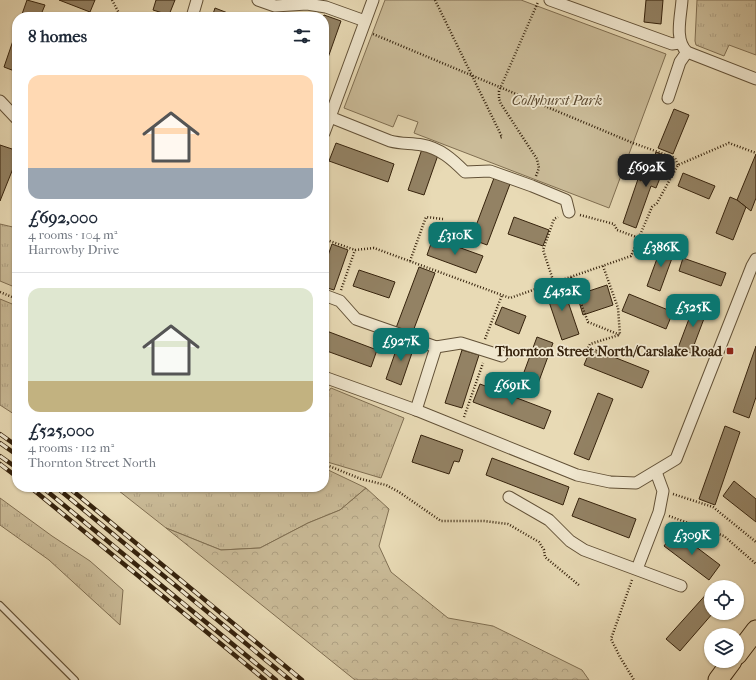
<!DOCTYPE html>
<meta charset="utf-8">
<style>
:root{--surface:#fff;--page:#f6f6f7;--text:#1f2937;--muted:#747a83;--line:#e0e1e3;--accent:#0f766e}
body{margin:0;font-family:"IM FELL French Canon",serif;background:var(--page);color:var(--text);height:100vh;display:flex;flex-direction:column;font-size:15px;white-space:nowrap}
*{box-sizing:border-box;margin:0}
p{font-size:13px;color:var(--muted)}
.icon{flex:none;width:22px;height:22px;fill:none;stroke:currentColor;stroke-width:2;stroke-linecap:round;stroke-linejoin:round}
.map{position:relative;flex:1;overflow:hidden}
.details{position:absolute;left:12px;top:12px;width:317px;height:480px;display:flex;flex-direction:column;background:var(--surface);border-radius:16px;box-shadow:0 1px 3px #0004}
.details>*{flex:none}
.fabs{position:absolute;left:704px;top:580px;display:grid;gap:8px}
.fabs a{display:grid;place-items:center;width:40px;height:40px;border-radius:50%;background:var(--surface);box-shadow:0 1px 3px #0004;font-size:20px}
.price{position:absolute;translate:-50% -34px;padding:0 9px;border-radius:8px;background:var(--accent);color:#fff;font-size:13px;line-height:26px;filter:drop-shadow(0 1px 2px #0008)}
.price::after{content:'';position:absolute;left:50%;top:24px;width:12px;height:9px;margin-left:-6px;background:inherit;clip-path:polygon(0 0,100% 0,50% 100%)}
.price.current{background:#222;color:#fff}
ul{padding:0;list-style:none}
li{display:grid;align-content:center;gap:8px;height:212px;padding:0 16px}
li+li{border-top:1px solid var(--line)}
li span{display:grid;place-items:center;height:124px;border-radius:12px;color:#555}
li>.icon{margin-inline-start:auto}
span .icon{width:72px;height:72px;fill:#fffc;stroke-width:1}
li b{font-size:17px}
h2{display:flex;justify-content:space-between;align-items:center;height:48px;padding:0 16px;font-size:17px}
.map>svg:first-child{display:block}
.grass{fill:url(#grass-tufts);stroke:#806f52}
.forest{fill:url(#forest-crowns);stroke:#806f52}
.park{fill:#cabb98;stroke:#806f52}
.building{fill:#938264;stroke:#36230d}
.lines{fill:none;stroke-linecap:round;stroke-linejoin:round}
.service-casing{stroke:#625137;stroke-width:8}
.minor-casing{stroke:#625137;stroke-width:13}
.trunk-casing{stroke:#36230d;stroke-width:21}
.path{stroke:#36230d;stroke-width:2.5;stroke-dasharray:1 2;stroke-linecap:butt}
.service{stroke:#f0e7cf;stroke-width:5.5}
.minor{stroke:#f0e7cf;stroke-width:11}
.trunk{stroke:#e8dab5;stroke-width:19}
.rail-casing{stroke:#36230d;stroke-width:4.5}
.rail{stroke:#f0e7cf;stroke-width:3;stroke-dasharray:9;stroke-linecap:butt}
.poi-dot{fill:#8f2418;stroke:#f0e7cf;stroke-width:1.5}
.labels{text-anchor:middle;stroke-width:3.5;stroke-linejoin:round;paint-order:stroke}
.park-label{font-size:14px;font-style:italic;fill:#5b4930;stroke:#f0e7cf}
.poi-label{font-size:14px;font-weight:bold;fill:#36230d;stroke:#f0e7cf;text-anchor:end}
</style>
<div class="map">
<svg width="756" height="680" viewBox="0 0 756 680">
<defs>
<pattern id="grass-tufts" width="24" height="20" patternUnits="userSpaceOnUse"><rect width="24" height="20" fill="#cabb98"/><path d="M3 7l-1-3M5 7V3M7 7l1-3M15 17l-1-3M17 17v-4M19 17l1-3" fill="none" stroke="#aea082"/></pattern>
<pattern id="forest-crowns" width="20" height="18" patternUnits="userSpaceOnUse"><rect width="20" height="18" fill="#cabb98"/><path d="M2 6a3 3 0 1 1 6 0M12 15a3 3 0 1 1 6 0" fill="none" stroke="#aea082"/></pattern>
</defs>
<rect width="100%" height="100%" fill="#e8dab5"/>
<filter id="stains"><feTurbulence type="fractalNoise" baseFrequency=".005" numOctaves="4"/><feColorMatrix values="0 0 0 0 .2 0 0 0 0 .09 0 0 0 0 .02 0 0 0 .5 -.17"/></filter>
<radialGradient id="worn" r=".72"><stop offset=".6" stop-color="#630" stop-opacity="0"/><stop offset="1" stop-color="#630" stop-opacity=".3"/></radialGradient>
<g class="grass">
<polygon points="697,0 756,0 756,55 729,45 724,56 696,45 695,41"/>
<polygon points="0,224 17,228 17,288 0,281"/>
<polygon points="0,299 17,306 17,416 0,405"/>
<polygon points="331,388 404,418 381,478 324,461 324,397"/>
<polygon points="324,468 366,488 340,510 308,523 260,548 221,550 166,528 114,487 324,487"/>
<polygon points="0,498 52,536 90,561 123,590 120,625 49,560 0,525"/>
</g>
<polygon class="forest" points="366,488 389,509 379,546 391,572 448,618 493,626 582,670 589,680 355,680 166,528 221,550 260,548 308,523 340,510"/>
<polygon class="park" points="385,0 521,0 666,54 609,208 414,133 418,122 398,115 393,127 344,108"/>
<g class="building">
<polygon points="27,0 45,5 40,17 21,17"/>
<polygon points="59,0 95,0 90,12"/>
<polygon points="156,0 175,0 169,15 153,10"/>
<polygon points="646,0 663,0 661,24 644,22"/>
<polygon points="215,8 238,17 212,17"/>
<polygon points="324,15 341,21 324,69 323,17"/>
<polygon points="17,29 17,72 4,67"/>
<polygon points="674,109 689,115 673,154 658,148"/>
<polygon points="336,143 394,164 388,182 329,161"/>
<polygon points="0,145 15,150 16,161 0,201"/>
<polygon points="422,149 438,155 424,195 408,190"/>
<polygon points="656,152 671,158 665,175 662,173 656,188 651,186 636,228 623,223 638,179 641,181 647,166 651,167"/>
<polygon points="756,154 756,198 751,211 737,200"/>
<polygon points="683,173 715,186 709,199 678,186"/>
<polygon points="494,178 510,184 487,245 471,239"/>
<polygon points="730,197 737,200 746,207 733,240 716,233"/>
<polygon points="514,217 549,230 543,246 508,234"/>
<polygon points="433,238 483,256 476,273 427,255"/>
<polygon points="332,244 348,250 334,290 324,287 324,267"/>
<polygon points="662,245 675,250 660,291 647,286"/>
<polygon points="683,258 726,273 721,286 679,271"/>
<polygon points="419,267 435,273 412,334 396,328"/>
<polygon points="359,270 395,282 389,298 353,286"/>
<polygon points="562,284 579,334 562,340 545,290"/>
<polygon points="607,285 613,305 583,315 577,295"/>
<polygon points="629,294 673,312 666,329 622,311"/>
<polygon points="695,303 708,308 691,353 678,348"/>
<polygon points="502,307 526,316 519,334 495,324"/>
<polygon points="324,330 377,350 371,367 324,350"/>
<polygon points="537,337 553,343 536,389 520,383"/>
<polygon points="400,339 415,344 401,385 386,379"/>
<polygon points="756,346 756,397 749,418 733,412"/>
<polygon points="591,348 649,371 642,388 584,365"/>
<polygon points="462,350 479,355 462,408 445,403"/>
<polygon points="480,384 551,411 544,429 473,402"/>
<polygon points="598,393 613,399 589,460 574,454"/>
<polygon points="725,426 740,432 715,505 699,499"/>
<polygon points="421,435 463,450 459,462 454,461 449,474 412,462"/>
<polygon points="492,458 569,487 563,505 486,475"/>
<polygon points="734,481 756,499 756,522 723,496"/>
<polygon points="579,498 636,519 629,538 572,516"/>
<polygon points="675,531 720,565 709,580 664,546"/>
<polygon points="710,590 711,613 713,613 680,651 666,639"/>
</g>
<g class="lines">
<g class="service-casing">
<polyline id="service" points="0,605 75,680"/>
</g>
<g class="minor-casing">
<g id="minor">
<polyline points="258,0 275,6 307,4 326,7 365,21"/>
<path d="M373 0 330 117 390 141C401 144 411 143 422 145 440 148 453 160 465 172L490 171 532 186 566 200 569 212"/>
<polyline points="550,0 672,44 680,43"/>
<path d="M682 0C681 16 674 40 687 52L756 79"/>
<polyline points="192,17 197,0"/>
<polyline points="668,98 680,62 687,52"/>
<polyline points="0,101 17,119"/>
<polyline points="324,133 330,117"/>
<polyline points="324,295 340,301 356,319 436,347"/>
<polyline points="324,377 416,410 577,475 610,482 636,483 676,459 752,266 756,259"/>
<polyline points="416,410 436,347 461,343 502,356"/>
<polyline points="509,497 549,520 570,541 584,550 681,586"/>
<polyline points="637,569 659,512 663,491 656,472"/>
</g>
</g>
<g class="trunk-casing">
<g id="trunk">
<polyline points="737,655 756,630"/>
<polyline points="718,680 732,661"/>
</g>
</g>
<g class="path">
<polyline points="112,0 121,17"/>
<polyline points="435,0 502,137 499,138"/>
<polyline points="373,34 633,143 675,158 678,165"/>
<polyline points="536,176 539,168 537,159 501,104 499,99 499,91 538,2"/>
<polyline points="580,215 614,224 617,230 639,238"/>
<polyline points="324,239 355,250 374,248 510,298 631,256 652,207 657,203 678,165 729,143 756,153"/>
<polyline points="410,261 426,217 443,219"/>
<polyline points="603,266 618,308 620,335"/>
<polyline points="571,277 588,322 620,335"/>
<polyline points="554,283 543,250 554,219 558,217"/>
<polyline points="341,290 355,250"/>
<polyline points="0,292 17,299"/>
<polyline points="485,339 502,295"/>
<polyline points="580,355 585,354 590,344 619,335"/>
<polyline points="464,417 483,363"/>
<polyline points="324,464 361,479 386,485 399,492 441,521 484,521 508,524 539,542 544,550 545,557 580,586"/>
<polyline points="673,494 713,507 756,542"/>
<polyline points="669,516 724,536 756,564"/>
<polyline points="632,580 611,639 620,657 634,680"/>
</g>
<use href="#service" class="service"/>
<use href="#minor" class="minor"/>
<use href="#trunk" class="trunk"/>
<g class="rail-casing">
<g id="rail">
<polyline points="0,434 17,446"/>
<polyline points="0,443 17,455"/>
<polyline points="0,456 17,468"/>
<polyline points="0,464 17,477"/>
<polyline points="30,487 265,680"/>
<polyline points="42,487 276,680"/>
<polyline points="56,487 290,680"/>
<polyline points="68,487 302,680"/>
</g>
</g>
<use href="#rail" class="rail"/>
</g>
<rect class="poi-dot" x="726" y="347" width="8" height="8" rx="2"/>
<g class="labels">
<g class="park-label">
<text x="557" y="105">Collyhurst Park</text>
</g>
<g class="poi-label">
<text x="722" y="356">Thornton Street North/Carslake Road</text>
</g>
</g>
<rect width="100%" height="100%" filter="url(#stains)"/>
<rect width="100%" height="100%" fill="url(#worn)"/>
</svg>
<div class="fabs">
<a><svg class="icon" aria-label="locate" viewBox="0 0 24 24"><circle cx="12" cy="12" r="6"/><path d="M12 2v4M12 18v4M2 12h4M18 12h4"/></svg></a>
<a><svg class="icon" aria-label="layers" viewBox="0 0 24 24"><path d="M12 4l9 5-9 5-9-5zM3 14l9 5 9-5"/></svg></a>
</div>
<b class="price current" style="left:646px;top:188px">£692K</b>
<b class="price" style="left:455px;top:256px">£310K</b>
<b class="price" style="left:661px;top:268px">£386K</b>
<b class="price" style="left:562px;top:312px">£452K</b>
<b class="price" style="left:693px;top:328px">£525K</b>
<b class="price" style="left:401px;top:362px">£927K</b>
<b class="price" style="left:512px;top:406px">£691K</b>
<b class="price" style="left:692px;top:556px">£309K</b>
<section class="details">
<h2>8 homes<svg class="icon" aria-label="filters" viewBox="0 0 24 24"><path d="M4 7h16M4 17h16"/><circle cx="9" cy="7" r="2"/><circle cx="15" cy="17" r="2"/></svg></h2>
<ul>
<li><span style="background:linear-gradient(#ffd9b3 75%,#9aa5b1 0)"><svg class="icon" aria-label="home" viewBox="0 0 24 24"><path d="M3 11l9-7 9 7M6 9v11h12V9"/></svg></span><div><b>£692,000</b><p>4 rooms · 104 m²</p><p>Harrowby Drive</p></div></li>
<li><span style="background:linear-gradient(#dfe7d0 75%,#c2b280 0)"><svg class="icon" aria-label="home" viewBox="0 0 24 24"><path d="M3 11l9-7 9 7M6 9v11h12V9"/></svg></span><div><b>£525,000</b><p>4 rooms · 112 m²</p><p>Thornton Street North</p></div></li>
</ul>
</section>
</div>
